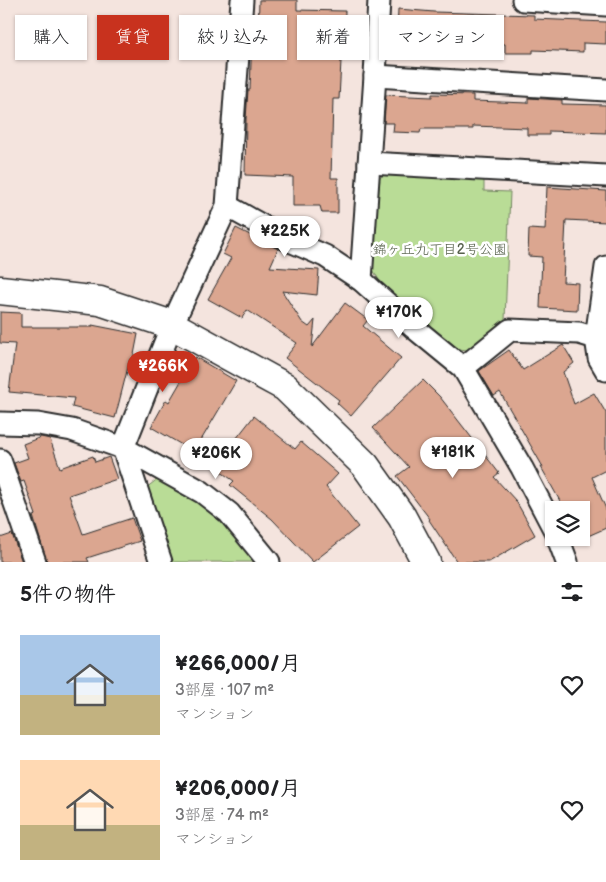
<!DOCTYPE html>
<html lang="ja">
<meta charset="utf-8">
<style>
:root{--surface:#fff;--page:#f2f2f2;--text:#202124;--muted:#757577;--accent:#c8321e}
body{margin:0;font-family:"Balsamiq Sans","Klee One",sans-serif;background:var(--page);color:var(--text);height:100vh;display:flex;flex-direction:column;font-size:19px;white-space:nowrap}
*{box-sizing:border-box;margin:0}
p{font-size:16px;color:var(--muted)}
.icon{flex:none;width:28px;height:28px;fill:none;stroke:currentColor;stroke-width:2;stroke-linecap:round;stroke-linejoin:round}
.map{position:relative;height:562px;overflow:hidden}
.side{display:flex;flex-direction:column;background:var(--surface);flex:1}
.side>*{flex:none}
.hud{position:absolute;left:15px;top:15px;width:576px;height:45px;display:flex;gap:10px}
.buttons{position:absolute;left:545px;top:501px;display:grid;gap:10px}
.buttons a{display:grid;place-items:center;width:45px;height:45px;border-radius:0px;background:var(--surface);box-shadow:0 1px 4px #0004;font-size:25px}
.price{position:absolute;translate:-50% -42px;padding:0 11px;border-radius:18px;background:#fff;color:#222;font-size:16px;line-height:32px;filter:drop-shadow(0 1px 2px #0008)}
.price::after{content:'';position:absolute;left:50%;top:30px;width:15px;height:11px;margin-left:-8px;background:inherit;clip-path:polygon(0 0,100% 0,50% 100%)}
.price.selected{background:var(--accent);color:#fff}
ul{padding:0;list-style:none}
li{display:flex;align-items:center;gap:15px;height:125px;padding:0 20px}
li span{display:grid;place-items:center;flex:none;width:140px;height:100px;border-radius:0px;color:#555}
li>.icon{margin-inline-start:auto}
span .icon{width:60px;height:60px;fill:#fffc;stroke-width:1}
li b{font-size:21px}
h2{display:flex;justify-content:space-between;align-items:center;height:60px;padding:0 20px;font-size:21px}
.pill{padding:0 18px;border-radius:0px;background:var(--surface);box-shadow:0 1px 4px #0004;font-size:18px;line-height:45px}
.pill.selected{background:var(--accent);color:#fff}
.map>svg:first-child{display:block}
.green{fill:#b9dc96;stroke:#728460}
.building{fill:#dba690;stroke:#2b2b2b}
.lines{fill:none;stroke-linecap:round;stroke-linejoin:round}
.minor-casing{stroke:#2b2b2b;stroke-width:25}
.tertiary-casing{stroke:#2b2b2b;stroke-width:31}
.minor{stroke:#fff;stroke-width:21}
.tertiary{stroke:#fff;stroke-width:28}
.labels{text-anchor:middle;stroke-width:5;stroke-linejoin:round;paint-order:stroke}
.park-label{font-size:14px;fill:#56604b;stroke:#fff}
</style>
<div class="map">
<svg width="606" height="562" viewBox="0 0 606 562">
<rect width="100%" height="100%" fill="#f4e4de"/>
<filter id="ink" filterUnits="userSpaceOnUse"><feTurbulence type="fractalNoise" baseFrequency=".02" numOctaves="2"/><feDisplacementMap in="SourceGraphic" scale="10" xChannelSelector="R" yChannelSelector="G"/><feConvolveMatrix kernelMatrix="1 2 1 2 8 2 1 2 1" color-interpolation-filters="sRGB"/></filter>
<g filter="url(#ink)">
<g class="green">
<polygon points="390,169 484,175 484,191 510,192 505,320 467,350 449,348 383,287 372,268 380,178"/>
<polygon points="159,478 193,497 223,524 256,562 171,562 146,488"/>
</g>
<g class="building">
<polygon points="259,0 297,0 297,10 345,11 344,42 342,42 339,99 333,99 331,178 338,178 338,213 322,213 320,206 293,206 293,177 245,175 246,119 248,90 250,90 252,36 258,36"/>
<polygon points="398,9 434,12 534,15 534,19 606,22 606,44 583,43 583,52 533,50 533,53 505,53 505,44 415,41 415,35 397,34"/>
<polygon points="432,94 473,95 473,101 528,103 528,98 562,100 562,104 606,105 606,133 549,131 549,135 527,135 527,128 473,126 473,129 421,129 420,133 393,132 394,123 384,123 386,95 432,97"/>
<polygon points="547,187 606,191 606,222 566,220 563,282 578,283 577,310 540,308 542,257 528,256 529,229 545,230"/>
<polygon points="236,228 278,249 270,267 319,270 317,295 282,291 302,322 309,327 315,320 312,347 345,303 368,320 363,326 401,358 351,416 337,403 339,400 285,358 297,343 247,310 242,318 208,299 231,258 223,254"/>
<polygon points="0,312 21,313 21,327 92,327 92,325 138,334 133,360 130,359 115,418 72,407 74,398 9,392 15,344 0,343"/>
<polygon points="563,345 574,363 563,372 574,404 594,393 606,413 606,470 592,477 606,509 606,528 579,540 578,538 581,538 581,510 565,510 541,467 543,467 500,392 494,396 479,371 509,350 523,370"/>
<polygon points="195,357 236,381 194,452 151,427 166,400 169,402"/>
<polygon points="423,380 440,397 499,473 494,477 516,501 535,535 489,562 457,562 429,520 430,519 397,476 409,467 373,428"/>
<polygon points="254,416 295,449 301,442 338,474 326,487 358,527 313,562 272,519 230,485 234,481 214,467"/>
<polygon points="41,437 50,439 60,468 93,456 95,462 109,457 117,479 69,495 83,534 132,518 140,541 87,558 89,562 47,562 33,516 36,515 24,481 21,482 14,463 28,458 23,444"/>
<polygon points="12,534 22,562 0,562 0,538"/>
</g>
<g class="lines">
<g class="minor-casing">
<g id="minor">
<polyline points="523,0 606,5"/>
<polyline points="375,76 606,90"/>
<polyline points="369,163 606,176"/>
<polyline points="227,206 288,240 325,256 361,280 413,327 463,368 522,468 554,529"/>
<polyline points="606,267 596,338 599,358 606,370"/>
<polyline points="361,280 375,76 379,0"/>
<polyline points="463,368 510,330 579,333 596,338 606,339"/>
<polyline points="0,423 38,424 72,430 123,448 202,492 229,513 269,562"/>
<polyline points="0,460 35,562"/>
<polyline points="558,538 567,562"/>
<polyline points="161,562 123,448 172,325 227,206 242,0"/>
</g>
</g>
<g class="tertiary-casing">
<polyline id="tertiary" points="0,290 100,301 172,325 285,387 365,465 402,517 426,562"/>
</g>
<use href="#minor" class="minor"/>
<use href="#tertiary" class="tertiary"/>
</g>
</g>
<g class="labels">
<g class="park-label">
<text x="440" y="254">錦ヶ丘九丁目2号公園</text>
</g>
</g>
</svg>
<div class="buttons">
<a><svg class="icon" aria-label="layers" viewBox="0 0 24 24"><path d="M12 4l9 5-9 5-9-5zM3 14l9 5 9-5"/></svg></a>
</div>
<b class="price" style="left:285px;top:258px">¥225K</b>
<b class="price" style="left:399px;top:339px">¥170K</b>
<b class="price selected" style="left:163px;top:393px">¥266K</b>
<b class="price" style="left:453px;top:479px">¥181K</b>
<b class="price" style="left:216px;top:480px">¥206K</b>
<div class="hud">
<a class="pill">購入</a>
<a class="pill selected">賃貸</a>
<a class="pill">絞り込み</a>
<a class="pill">新着</a>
<a class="pill">マンション</a>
</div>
</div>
<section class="side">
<h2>5件の物件<svg class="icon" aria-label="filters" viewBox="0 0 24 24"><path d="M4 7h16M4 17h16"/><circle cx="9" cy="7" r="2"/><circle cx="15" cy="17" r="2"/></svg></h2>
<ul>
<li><span style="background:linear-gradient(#a9c7e8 60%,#c2b280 0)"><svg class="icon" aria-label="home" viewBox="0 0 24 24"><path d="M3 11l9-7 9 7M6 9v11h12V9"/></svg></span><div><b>¥266,000/月</b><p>3部屋 · 107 m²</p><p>マンション</p></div><svg class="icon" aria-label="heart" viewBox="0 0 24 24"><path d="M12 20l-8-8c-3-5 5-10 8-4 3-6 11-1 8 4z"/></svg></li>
<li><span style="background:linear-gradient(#ffd9b3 65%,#c2b280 0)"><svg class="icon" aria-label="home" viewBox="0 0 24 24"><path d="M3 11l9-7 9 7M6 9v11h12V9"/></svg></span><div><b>¥206,000/月</b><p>3部屋 · 74 m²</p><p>マンション</p></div><svg class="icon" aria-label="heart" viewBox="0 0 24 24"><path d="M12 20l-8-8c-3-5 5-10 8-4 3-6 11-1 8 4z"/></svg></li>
</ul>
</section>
